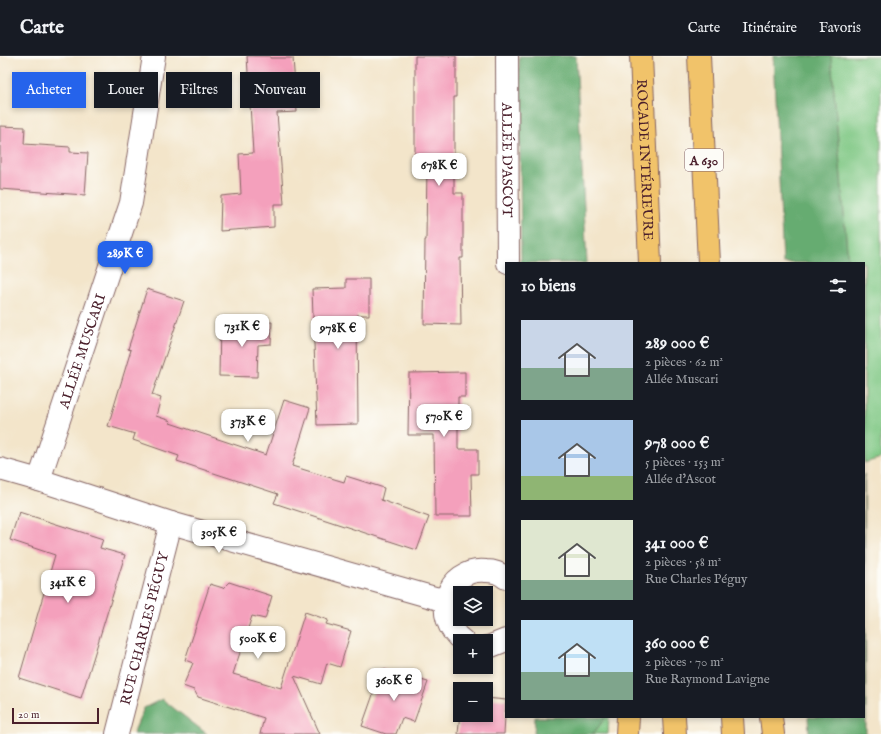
<!DOCTYPE html>
<html lang="fr">
<meta charset="utf-8">
<style>
:root{--surface:#171b24;--page:#20242c;--text:#f1f3f6;--muted:#9ea1a6;--line:#363941;--accent:#2563eb}
body{margin:0;font-family:"IM FELL English",serif;background:var(--page);color:var(--text);height:100vh;display:flex;flex-direction:column;font-size:15px;white-space:nowrap}
*{box-sizing:border-box;margin:0}
p{font-size:13px;color:var(--muted)}
.icon{flex:none;width:22px;height:22px;fill:none;stroke:currentColor;stroke-width:2;stroke-linecap:round;stroke-linejoin:round}
.map{position:relative;flex:1;overflow:hidden}
.sheet{position:absolute;left:505px;top:206px;width:360px;height:456px;display:flex;flex-direction:column;background:var(--surface);border-radius:0px;box-shadow:0 2px 6px #0003}
.sheet>*{flex:none}
.banner{position:absolute;left:12px;top:16px;width:380px;height:36px;display:flex;gap:8px}
.buttons{position:absolute;left:453px;top:530px;display:grid;gap:8px}
.buttons a{display:grid;place-items:center;width:40px;height:40px;border-radius:0px;background:var(--surface);box-shadow:0 2px 6px #0003;font-size:20px}
.scale{position:absolute;left:12px;bottom:10px;width:87px;box-sizing:border-box;padding-left:4px;border:2px solid #4a1f2b;border-top:0;font-size:11px;line-height:14px;white-space:nowrap;color:#4a1f2b;-webkit-text-stroke:3px #fdfcf7;paint-order:stroke}
.price{position:absolute;translate:-50% -34px;padding:0 9px;border-radius:8px;background:#fff;color:#222;font-size:13px;line-height:26px;filter:drop-shadow(0 1px 2px #0008)}
.price::after{content:'';position:absolute;left:50%;top:24px;width:12px;height:9px;margin-left:-6px;background:inherit;clip-path:polygon(0 0,100% 0,50% 100%)}
.price.selected{background:var(--accent);color:#fff}
ul{padding:0;list-style:none}
li{display:flex;align-items:center;gap:12px;height:100px;padding:0 16px}
li span{display:grid;place-items:center;flex:none;width:112px;height:80px;border-radius:0px;color:#555}
li>.icon{margin-inline-start:auto}
span .icon{width:48px;height:48px;fill:#fffc;stroke-width:1}
li b{font-size:17px}
h2{display:flex;justify-content:space-between;align-items:center;height:48px;padding:0 16px;font-size:17px}
.chip{padding:0 14px;border-radius:0px;background:var(--surface);box-shadow:0 2px 6px #0003;font-size:14px;line-height:36px}
.chip.selected{background:var(--accent);color:#fff}
header{display:flex;align-items:center;gap:24px;box-sizing:border-box;height:56px;padding:0 20px;background:var(--surface);border-bottom:1px solid var(--line)}
header strong{font-size:19px}
nav{display:flex;gap:22px;margin-inline-start:auto;font-size:14px}
.map>svg:first-child{display:block}
.green{fill:#7ec783;stroke:#647357}
.forest{fill:#66ac71;stroke:#58664e}
.building{fill:#f4a0bc}
.lines{fill:none;stroke-linecap:round;stroke-linejoin:round}
.street-casing{stroke:#856463;stroke-width:24}
.highway-casing{stroke:#856463;stroke-width:24}
.street{stroke:#fff;stroke-width:22}
.highway{stroke:#f1c36a;stroke-width:22}
.labels{text-anchor:middle;stroke-width:3;stroke-linejoin:round;paint-order:stroke}
.shield{fill:#fdfcf7;stroke:#806168;stroke-width:1}
.shield-label{font-size:13px;font-weight:bold;fill:#4a1f2b}
.street-label{font-size:14px;fill:#4a1f2b;stroke:#fdfcf7}
</style>
<header>
<strong>Carte</strong>
<nav><a>Carte</a><a>Itinéraire</a><a>Favoris</a></nav>
</header>
<div class="map">
<svg width="881" height="678" viewBox="0 0 881 678">
<rect width="100%" height="100%" fill="#fdfcf7"/>
<filter id="ink" filterUnits="userSpaceOnUse"><feTurbulence type="fractalNoise" baseFrequency=".025" numOctaves="2"/><feDisplacementMap in="SourceGraphic" scale="8" xChannelSelector="R" yChannelSelector="G"/><feConvolveMatrix kernelMatrix="1 2 1 2 8 2 1 2 1" color-interpolation-filters="sRGB"/></filter>
<filter id="wash" filterUnits="userSpaceOnUse"><feTurbulence type="fractalNoise" baseFrequency=".012" numOctaves="4" result="noise"/><feDisplacementMap in="SourceGraphic" scale="16" xChannelSelector="R" yChannelSelector="G"/><feGaussianBlur stdDeviation="0.9" result="paint"/><feColorMatrix in="noise" values="0 0 0 0 0 0 0 0 0 0 0 0 0 0 0 0 0 1.4 0 .05"/><feComposite in="paint" operator="in"/></filter>
<g filter="url(#wash)">
<rect width="100%" height="100%" fill="#f3e5ca"/>
<g class="green">
<polygon points="831,0 881,0 881,402 864,407 864,207 848,207"/>
<polygon points="606,661 609,661 608,678 593,678"/>
</g>
<g class="forest">
<polygon points="519,0 576,0 587,207 521,207"/>
<polygon points="773,0 831,0 848,207 783,207"/>
<polygon points="864,418 866,678 809,678 808,661 864,661"/>
<polygon points="162,643 207,678 133,678 144,652"/>
<polygon points="535,661 606,661 593,678 534,678"/>
</g>
<g id="blocks">
<g class="building">
<polygon points="247,0 270,0 270,2 293,2 297,56 277,57 284,148 274,148 274,171 220,175 221,140 241,138 239,98 253,97"/>
<polygon points="415,0 456,0 456,41 454,41 454,137 463,137 463,202 460,202 461,269 424,268 425,184 426,184 427,109 415,109"/>
<polygon points="0,70 25,71 24,88 70,91 70,96 88,97 85,139 0,133"/>
<polygon points="346,223 369,223 369,259 357,259 358,368 317,369 312,233 346,232"/>
<polygon points="147,233 184,245 152,339 161,342 156,360 171,365 170,367 266,399 284,344 310,352 292,410 344,426 346,420 384,432 381,444 429,461 417,494 274,447 278,438 177,405 179,400 133,384 135,378 108,370 131,294 128,293"/>
<polygon points="272,266 271,288 258,289 257,321 219,320 220,268"/>
<polygon points="465,316 465,341 458,341 458,393 478,393 478,418 471,418 472,460 435,460 434,379 408,379 409,317"/>
<polygon points="19,456 103,483 100,492 125,499 81,642 19,622 55,499 10,484"/>
<polygon points="229,526 272,540 265,563 252,560 233,618 281,632 305,556 328,564 326,568 351,575 340,611 327,607 321,628 294,620 320,678 260,678 264,662 198,641 194,634 183,630 193,607 185,604 210,528 223,532"/>
<polygon points="382,613 428,626 414,666 402,662 396,678 386,678 362,670"/>
<polygon points="486,642 506,644 504,678 458,678 460,656 460,659 486,659"/>
</g>
</g>
</g>
<g filter="url(#ink)">
<use href="#blocks" fill-opacity="0" stroke="#856463" stroke-width="1"/>
<g class="lines">
<g class="street-casing">
<g id="street">
<path id="s1" d="M507 0 508 207"/>
<polyline points="0,413 39,424 171,467 435,542 446,543"/>
<path id="s2" d="M39 424 131 147 154 0"/>
<path d="M463 585C431 562 446 511 486 515 493 515 500 517 506 522"/>
<polyline points="486,591 491,590 506,584"/>
<path id="s3" d="M117 678 171 467"/>
</g>
</g>
<g class="highway-casing">
<g id="highway">
<path id="s4" d="M641 0 650 207"/>
<polyline points="699,0 709,207"/>
<polyline points="674,661 675,678"/>
<polyline points="732,661 733,678"/>
<polyline points="771,661 773,678"/>
<polyline points="627,678 628,661"/>
</g>
</g>
<use href="#street" class="street"/>
<use href="#highway" class="highway"/>
</g>
</g>
<g class="labels">
<rect class="shield" x="685" y="93" width="38" height="22" rx="3"/>
<g class="shield-label">
<text x="704" y="109">A 630</text>
</g>
<g class="street-label">
<text dy="5" stroke="none"><textPath href="#s4" startOffset="104">ROCADE INTÉRIEURE</textPath></text>
<text dy="5" stroke="none"><textPath href="#s1" startOffset="104">ALLÉE D'ASCOT</textPath></text>
<text dy="5" stroke="none"><textPath href="#s2" startOffset="136">ALLÉE MUSCARI</textPath></text>
<text dy="5" stroke="none"><textPath href="#s3" startOffset="109">RUE CHARLES PÉGUY</textPath></text>
</g>
</g>
</svg>
<div class="buttons">
<a><svg class="icon" aria-label="layers" viewBox="0 0 24 24"><path d="M12 4l9 5-9 5-9-5zM3 14l9 5 9-5"/></svg></a>
<a>+</a>
<a>−</a>
</div>
<div class="scale">20 m</div>
<b class="price" style="left:439px;top:131px">678K €</b>
<b class="price selected" style="left:125px;top:219px">289K €</b>
<b class="price" style="left:242px;top:292px">731K €</b>
<b class="price" style="left:338px;top:294px">978K €</b>
<b class="price" style="left:444px;top:382px">570K €</b>
<b class="price" style="left:248px;top:387px">373K €</b>
<b class="price" style="left:219px;top:498px">305K €</b>
<b class="price" style="left:68px;top:548px">341K €</b>
<b class="price" style="left:258px;top:604px">500K €</b>
<b class="price" style="left:394px;top:646px">360K €</b>
<div class="banner">
<a class="chip selected">Acheter</a>
<a class="chip">Louer</a>
<a class="chip">Filtres</a>
<a class="chip">Nouveau</a>
</div>
<section class="sheet">
<h2>10 biens<svg class="icon" aria-label="filters" viewBox="0 0 24 24"><path d="M4 7h16M4 17h16"/><circle cx="9" cy="7" r="2"/><circle cx="15" cy="17" r="2"/></svg></h2>
<ul>
<li><span style="background:linear-gradient(#c9d6e8 60%,#7fa58c 0)"><svg class="icon" aria-label="home" viewBox="0 0 24 24"><path d="M3 11l9-7 9 7M6 9v11h12V9"/></svg></span><div><b>289 000 €</b><p>2 pièces · 62 m²</p><p>Allée Muscari</p></div></li>
<li><span style="background:linear-gradient(#a9c7e8 70%,#8fb573 0)"><svg class="icon" aria-label="home" viewBox="0 0 24 24"><path d="M3 11l9-7 9 7M6 9v11h12V9"/></svg></span><div><b>978 000 €</b><p>5 pièces · 153 m²</p><p>Allée d'Ascot</p></div></li>
<li><span style="background:linear-gradient(#dfe7d0 75%,#7fa58c 0)"><svg class="icon" aria-label="home" viewBox="0 0 24 24"><path d="M3 11l9-7 9 7M6 9v11h12V9"/></svg></span><div><b>341 000 €</b><p>2 pièces · 58 m²</p><p>Rue Charles Péguy</p></div></li>
<li><span style="background:linear-gradient(#bfe0f5 65%,#7fa58c 0)"><svg class="icon" aria-label="home" viewBox="0 0 24 24"><path d="M3 11l9-7 9 7M6 9v11h12V9"/></svg></span><div><b>360 000 €</b><p>2 pièces · 70 m²</p><p>Rue Raymond Lavigne</p></div></li>
</ul>
</section>
</div>
